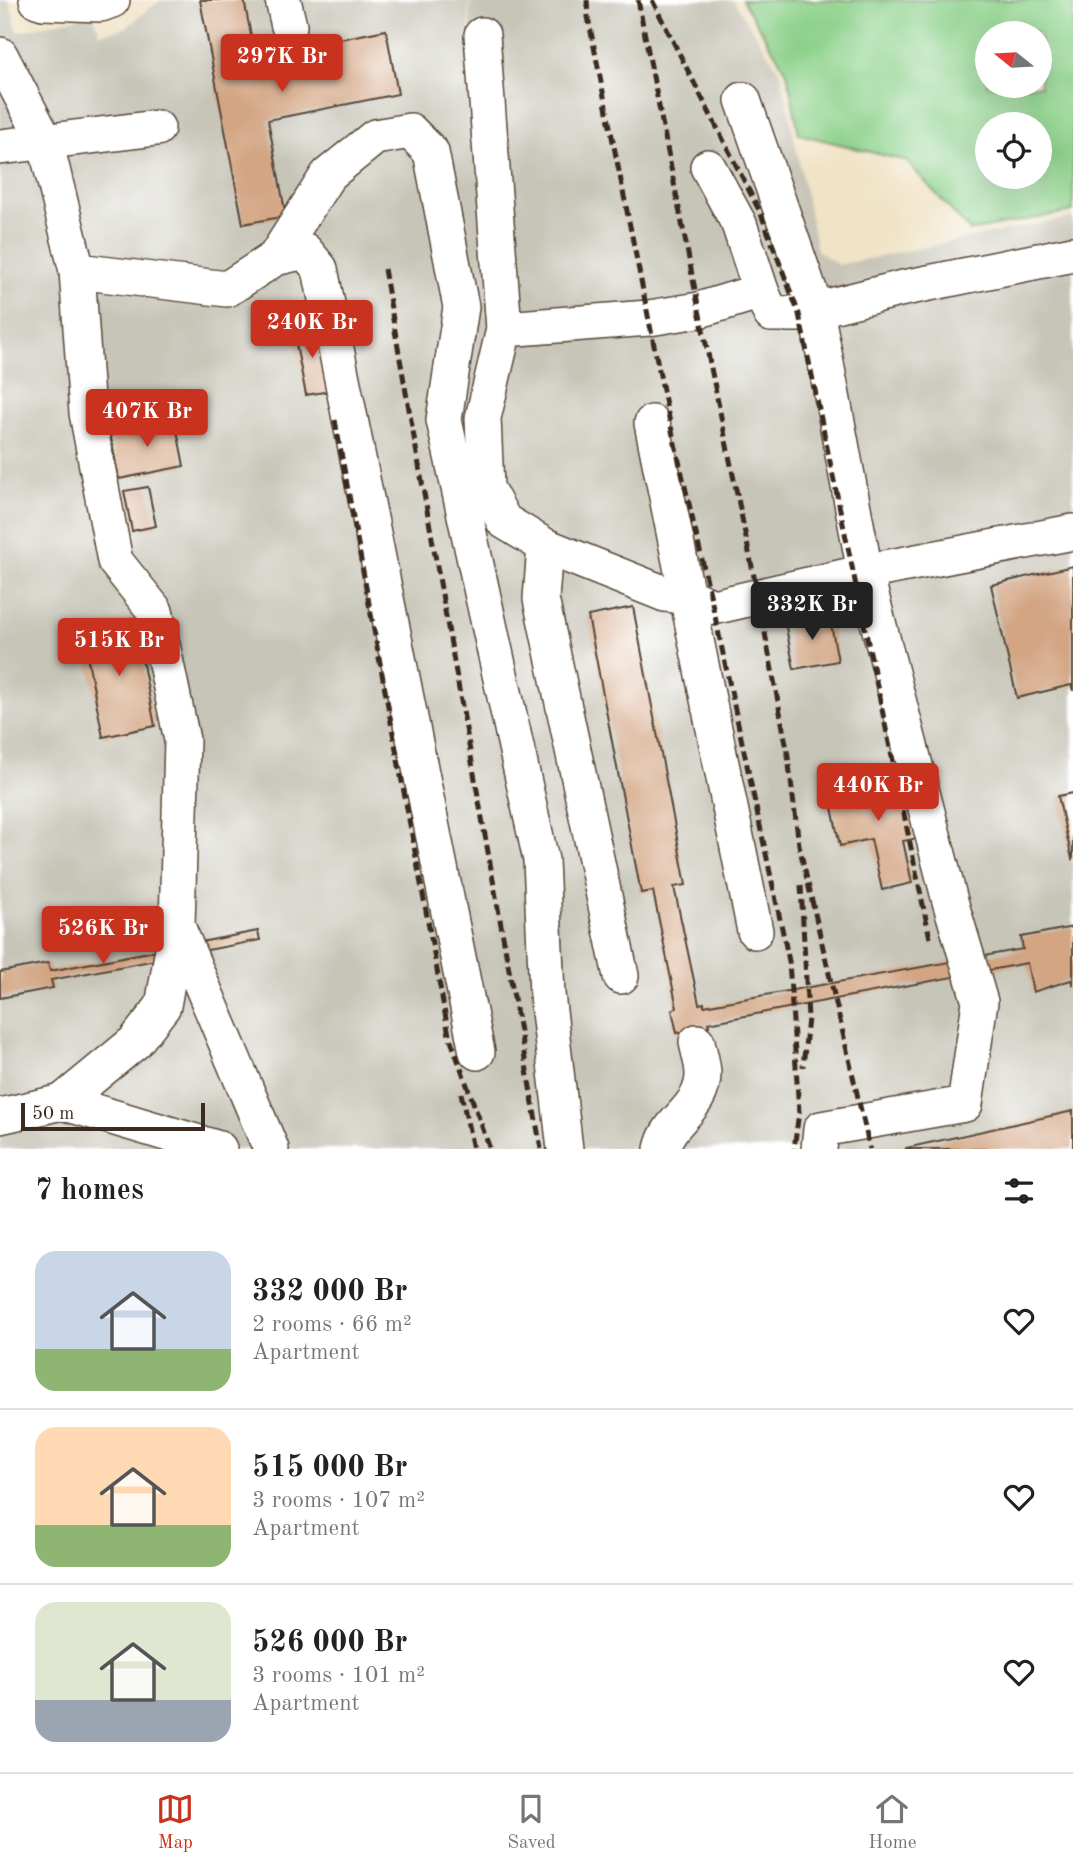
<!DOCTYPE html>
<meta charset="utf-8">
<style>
:root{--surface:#fff;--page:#f6f6f6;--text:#222;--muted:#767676;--line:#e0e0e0;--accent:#c8321e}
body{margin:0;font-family:"Old Standard TT",serif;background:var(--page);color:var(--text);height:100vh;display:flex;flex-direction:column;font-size:26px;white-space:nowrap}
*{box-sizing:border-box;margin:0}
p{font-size:23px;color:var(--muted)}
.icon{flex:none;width:38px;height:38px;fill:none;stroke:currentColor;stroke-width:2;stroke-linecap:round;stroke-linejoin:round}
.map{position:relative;height:1149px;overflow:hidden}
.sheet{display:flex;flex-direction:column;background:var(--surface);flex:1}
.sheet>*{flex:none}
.needle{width:46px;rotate:288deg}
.fabs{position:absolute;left:975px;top:21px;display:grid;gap:14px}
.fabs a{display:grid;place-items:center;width:77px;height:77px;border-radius:50%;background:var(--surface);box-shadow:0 7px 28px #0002;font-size:35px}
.scale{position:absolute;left:21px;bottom:18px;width:184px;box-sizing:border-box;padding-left:7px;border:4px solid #3b2a1e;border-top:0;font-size:19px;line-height:24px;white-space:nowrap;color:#3b2a1e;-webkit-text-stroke:5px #fff;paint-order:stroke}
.price{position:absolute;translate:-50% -60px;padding:0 16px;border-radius:7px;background:var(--accent);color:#fff;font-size:23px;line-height:46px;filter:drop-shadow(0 2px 4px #0008)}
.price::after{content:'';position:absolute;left:50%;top:42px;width:21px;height:16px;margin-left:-10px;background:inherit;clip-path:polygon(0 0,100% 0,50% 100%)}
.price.current{background:#222;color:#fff}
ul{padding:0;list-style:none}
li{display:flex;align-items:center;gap:21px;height:175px;padding:0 35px}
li+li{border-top:2px solid var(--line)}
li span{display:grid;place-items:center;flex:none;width:196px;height:140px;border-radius:21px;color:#555}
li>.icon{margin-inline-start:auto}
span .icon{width:84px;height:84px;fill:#fffc;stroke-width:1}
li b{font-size:30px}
h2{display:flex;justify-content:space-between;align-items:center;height:84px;padding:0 35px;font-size:30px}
.tab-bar{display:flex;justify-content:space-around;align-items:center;height:98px;border-top:2px solid var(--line);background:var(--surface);font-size:19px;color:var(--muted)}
.tab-bar a{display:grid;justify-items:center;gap:4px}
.tab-bar .current{color:var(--accent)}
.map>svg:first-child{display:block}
.industrial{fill:#c7c5b8}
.green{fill:#8bd089;stroke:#637d54;stroke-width:2;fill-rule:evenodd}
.building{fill:#d3a583}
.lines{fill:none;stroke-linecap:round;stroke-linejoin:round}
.minor-casing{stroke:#564637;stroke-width:38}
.minor{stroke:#fff;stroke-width:35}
.rail{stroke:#3b2a1e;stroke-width:5;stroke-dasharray:10 5;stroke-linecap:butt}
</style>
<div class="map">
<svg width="1073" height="1149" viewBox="0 0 1073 1149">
<rect width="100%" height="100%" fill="#fff"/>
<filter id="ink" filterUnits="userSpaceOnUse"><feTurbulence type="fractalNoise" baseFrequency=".0143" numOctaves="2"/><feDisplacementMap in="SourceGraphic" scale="14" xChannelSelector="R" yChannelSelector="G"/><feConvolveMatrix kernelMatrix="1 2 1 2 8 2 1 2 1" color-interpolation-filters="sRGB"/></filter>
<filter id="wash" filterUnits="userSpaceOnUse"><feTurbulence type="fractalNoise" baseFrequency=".00686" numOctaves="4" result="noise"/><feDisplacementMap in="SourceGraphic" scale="28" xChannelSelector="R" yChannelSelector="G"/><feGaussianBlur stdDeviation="1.57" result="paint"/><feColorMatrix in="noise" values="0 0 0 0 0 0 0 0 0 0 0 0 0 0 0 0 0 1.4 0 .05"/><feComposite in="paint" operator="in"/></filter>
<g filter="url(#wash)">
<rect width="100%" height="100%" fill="#f0e3c6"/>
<polygon class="industrial" points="0,0 9,0 18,32 93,14 100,34 125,28 161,0 468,0 470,81 475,120 469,0 733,0 781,73 817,250 838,265 1073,217 1073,1149 0,1149"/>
<path class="green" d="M742 0H1073V211L970 231 906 161 799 134 787 72ZM987 33H1040V86H987ZM987 124H1040V177H987Z"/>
<g id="blocks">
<g class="building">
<polygon points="200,0 244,0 255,56 386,30 398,94 268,120 286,216 243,224"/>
<polygon points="317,324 330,391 306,395 293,329"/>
<polygon points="175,420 184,466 119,479 110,433"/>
<polygon points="148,487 156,526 132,531 124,491"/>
<polygon points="1073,566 1073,691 1071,685 1017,698 991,585"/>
<polygon points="633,607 686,885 674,887 699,1004 704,1003 704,1006 1023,949 1021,937 1073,927 1073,985 1071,980 1033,992 1027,963 708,1023 709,1026 677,1033 672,1010 677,1008 653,891 641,893 588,616"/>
<polygon points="829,614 838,661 794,669 785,622"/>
<polygon points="134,618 155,726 103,737 82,629"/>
<polygon points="904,772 918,838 903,841 912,883 882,890 871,839 840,846 828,788"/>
<polygon points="1073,793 1073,858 1072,859 1058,796"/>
<polygon points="258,931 260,940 51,980 53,988 0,998 0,972 48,963 50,971"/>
<polygon points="1073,1111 1073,1149 906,1149 906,1148"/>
</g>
</g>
</g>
<g filter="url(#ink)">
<use href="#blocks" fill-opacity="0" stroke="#564637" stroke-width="2"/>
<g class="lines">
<g class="minor-casing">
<g id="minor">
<polyline points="37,0 43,2 101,4 112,0"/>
<polyline points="283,0 289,26"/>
<polyline points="482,35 504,329"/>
<polyline points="0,55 45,141 77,271 87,413 115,561 155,611 182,740 177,926 271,1149"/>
<polyline points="743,100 816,310 865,572 950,901 980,1002 965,1104 821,1129 819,1149"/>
<polyline points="0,147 157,128"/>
<polyline points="708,167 739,224 761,291"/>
<polyline points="1073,254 899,289 799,314 771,314 761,291 699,310 649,318 504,329 483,418 486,488 504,521 545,546 665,594 688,596 713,607 865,572 1073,532"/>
<polyline points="275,258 305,251 320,269 477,1052"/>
<polyline points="77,271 227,289 275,258 328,175 375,137 410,131 431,152 461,307 444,420 541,860 547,994 565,1149"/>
<polyline points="652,423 755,931"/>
<polyline points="545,546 541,599 621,976"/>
<polyline points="62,1102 135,1042 163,1006 177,926"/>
<polyline points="0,1116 62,1102 219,1149"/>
<path d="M662 1149C668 1119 703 1109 703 1074 703 1064 699 1052 697 1042"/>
</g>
</g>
<use href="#minor" class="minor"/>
<g class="rail">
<polyline points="587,0 588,17 666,405 713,607 789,961 799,1112 794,1149"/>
<polyline points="638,0 699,310 758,596 787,749 799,845 870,1149"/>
<polyline points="652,0 761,214 799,314 931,943"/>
<polyline points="384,269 541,1149"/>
<polyline points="335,420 449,1035 490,1149"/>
<polyline points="801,885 808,1018 803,1067"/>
<polyline points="461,1093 473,1149"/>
</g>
</g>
</g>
</svg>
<div class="fabs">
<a><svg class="needle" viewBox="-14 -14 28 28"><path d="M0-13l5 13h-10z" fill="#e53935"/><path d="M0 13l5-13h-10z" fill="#767676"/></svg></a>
<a><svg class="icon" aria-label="locate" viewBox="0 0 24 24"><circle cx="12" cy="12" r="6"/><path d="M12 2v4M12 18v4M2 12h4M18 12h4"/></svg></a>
</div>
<div class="scale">50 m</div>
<b class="price" style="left:282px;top:94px">297K Br</b>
<b class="price" style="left:312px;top:360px">240K Br</b>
<b class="price" style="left:147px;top:449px">407K Br</b>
<b class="price current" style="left:812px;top:642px">332K Br</b>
<b class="price" style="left:119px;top:678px">515K Br</b>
<b class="price" style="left:878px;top:823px">440K Br</b>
<b class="price" style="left:103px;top:966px">526K Br</b>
</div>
<section class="sheet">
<h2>7 homes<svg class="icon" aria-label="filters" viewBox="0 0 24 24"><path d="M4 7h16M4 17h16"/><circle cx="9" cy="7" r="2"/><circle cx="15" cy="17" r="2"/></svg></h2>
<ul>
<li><span style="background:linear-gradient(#c9d6e8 70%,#8fb573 0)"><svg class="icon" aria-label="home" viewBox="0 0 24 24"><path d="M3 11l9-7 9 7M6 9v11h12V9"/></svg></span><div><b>332 000 Br</b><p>2 rooms · 66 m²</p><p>Apartment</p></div><svg class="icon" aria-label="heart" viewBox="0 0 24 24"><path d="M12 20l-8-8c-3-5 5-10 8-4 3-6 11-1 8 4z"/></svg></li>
<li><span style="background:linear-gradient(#ffd9b3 70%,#8fb573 0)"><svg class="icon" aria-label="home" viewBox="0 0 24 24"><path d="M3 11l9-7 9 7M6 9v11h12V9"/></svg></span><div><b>515 000 Br</b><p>3 rooms · 107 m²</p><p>Apartment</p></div><svg class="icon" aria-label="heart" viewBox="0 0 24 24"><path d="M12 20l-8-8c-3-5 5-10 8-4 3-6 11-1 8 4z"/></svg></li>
<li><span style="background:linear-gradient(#dfe7d0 70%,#9aa5b1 0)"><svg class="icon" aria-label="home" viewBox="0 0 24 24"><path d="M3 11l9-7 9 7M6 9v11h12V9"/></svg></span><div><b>526 000 Br</b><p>3 rooms · 101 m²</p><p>Apartment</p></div><svg class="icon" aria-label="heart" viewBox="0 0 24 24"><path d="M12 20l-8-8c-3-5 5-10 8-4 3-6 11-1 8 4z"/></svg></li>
</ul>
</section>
<nav class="tab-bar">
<a class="current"><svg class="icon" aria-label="map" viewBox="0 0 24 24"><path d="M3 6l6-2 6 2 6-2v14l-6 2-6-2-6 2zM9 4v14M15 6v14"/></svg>Map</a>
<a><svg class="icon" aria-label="saved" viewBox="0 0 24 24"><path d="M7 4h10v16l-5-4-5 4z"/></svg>Saved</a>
<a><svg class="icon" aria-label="home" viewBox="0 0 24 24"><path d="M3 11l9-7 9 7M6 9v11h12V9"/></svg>Home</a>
</nav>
